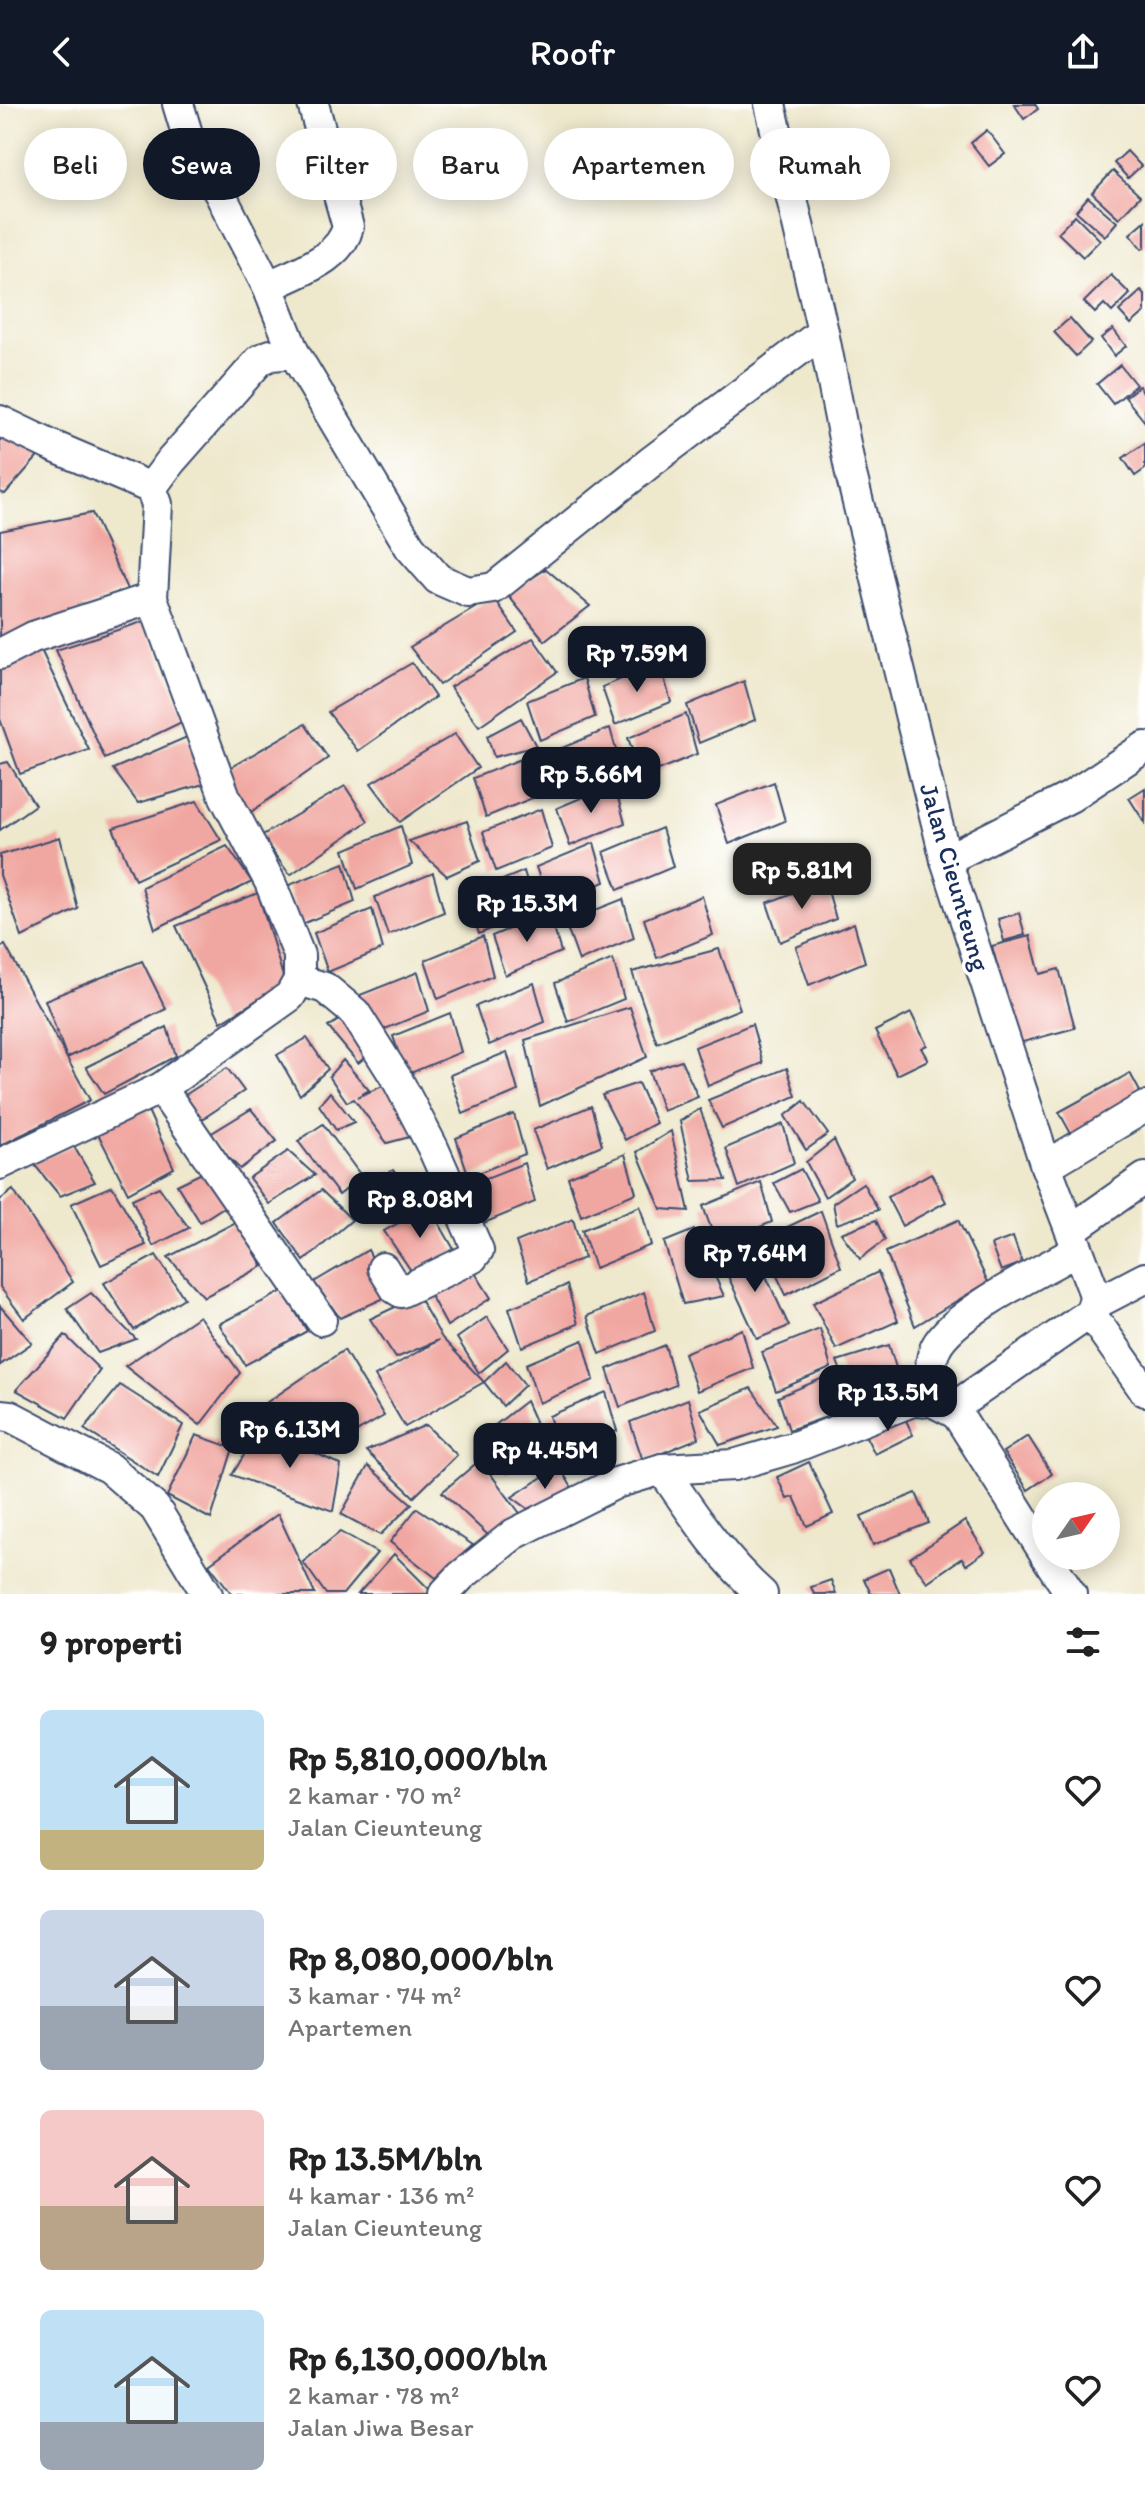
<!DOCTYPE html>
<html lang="id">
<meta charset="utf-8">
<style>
:root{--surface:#fff;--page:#f2f2f2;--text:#222;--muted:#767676;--accent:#111827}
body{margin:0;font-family:Itim,sans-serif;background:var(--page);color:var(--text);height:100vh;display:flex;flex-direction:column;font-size:30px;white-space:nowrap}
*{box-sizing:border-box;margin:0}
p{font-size:26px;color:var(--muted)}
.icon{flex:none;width:44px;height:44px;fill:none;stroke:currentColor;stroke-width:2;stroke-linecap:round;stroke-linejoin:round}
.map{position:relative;height:1490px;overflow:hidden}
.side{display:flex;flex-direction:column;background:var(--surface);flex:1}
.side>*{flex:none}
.guide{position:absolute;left:24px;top:24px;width:1098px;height:72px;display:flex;gap:16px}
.needle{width:52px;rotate:56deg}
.buttons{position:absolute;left:1032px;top:1378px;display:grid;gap:16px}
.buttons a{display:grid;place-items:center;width:88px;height:88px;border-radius:50%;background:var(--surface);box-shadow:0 4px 20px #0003;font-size:40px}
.price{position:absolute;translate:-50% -68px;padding:0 18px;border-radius:16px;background:var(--accent);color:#fff;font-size:26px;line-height:52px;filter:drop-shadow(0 2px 4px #0008)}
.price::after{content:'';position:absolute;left:50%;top:48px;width:24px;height:18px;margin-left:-12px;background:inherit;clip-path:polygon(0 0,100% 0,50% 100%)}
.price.selected{background:#222;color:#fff}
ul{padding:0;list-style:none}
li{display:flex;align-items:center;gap:24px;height:200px;padding:0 40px}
li span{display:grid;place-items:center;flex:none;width:224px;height:160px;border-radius:12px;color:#555}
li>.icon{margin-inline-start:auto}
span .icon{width:96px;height:96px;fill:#fffc;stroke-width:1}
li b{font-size:34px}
h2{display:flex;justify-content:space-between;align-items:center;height:96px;padding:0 40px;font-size:34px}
.tag{padding:0 28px;border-radius:36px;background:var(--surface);box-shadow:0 4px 20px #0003;font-size:28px;line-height:72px}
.tag.selected{background:var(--accent);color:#fff}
header{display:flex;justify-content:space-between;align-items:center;height:104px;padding:0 40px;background:var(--accent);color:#fff;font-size:36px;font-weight:600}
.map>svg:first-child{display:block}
.building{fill:#f1a7a1}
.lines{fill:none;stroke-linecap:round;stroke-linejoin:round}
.minor-casing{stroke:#3b4b6e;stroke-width:34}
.minor{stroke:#fff;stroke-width:30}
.labels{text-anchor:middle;stroke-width:7;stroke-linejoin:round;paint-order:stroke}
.street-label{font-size:26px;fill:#1b2f5e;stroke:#fff}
</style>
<header><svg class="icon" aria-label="back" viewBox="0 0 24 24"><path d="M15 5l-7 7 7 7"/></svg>Roofr<svg class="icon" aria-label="share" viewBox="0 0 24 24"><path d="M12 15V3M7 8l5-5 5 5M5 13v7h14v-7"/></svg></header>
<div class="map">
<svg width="1145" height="1490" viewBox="0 0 1145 1490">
<rect width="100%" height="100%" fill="#fff"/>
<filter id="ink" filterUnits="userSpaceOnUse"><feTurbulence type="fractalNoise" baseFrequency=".0125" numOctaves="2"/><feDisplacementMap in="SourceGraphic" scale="16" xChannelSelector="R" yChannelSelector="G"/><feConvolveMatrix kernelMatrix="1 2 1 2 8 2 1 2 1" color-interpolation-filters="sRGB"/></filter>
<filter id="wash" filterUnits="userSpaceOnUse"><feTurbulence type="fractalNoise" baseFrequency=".006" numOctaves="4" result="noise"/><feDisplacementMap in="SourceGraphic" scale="32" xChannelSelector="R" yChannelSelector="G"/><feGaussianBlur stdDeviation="1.8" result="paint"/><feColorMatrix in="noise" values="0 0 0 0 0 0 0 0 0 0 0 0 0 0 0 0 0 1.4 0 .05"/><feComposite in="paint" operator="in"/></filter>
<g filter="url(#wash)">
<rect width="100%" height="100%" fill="#eee8cc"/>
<g id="blocks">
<g class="building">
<polygon points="1014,0 1035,0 1038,5 1024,15"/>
<polygon points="987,26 1005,50 989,62 971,39"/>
<polygon points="1127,47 1141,62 1128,74 1114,59"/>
<polygon points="1113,67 1140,92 1119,114 1092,89"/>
<polygon points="1088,93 1117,118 1105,132 1076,107"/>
<polygon points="1075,111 1100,136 1083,153 1058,129"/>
<polygon points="1145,117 1145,143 1142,145 1130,130"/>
<polygon points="1111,171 1130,190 1112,208 1104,200 1095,209 1084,198"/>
<polygon points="1141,187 1145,191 1145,208 1131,220 1119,207"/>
<polygon points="1070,214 1091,238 1076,252 1054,228"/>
<polygon points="1113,225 1126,242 1114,252 1101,234"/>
<polygon points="1120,261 1136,281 1113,300 1097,280"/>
<polygon points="1139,282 1145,291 1145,318 1125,293"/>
<polygon points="0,328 42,348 5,390 0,388"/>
<polygon points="1145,339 1145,365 1135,372 1123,354"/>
<polygon points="92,409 127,485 0,543 0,427"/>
<polygon points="546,465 590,502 545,537 507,490"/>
<polygon points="493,493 517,528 439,581 410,543"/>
<polygon points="145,517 186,616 105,655 56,546"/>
<polygon points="533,534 557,568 479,622 450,583"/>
<polygon points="41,546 89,646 20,670 0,615 0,562"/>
<polygon points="412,559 435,593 358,647 328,608"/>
<polygon points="660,559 671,598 615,621 602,583"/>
<polygon points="584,574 595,613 540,636 527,597"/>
<polygon points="744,577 755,616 699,639 687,601"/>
<polygon points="686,610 697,650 642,673 628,634"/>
<polygon points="521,614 536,642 494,653 487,632"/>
<polygon points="305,620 328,654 251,708 221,669"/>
<polygon points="610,624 621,664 566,687 552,648"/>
<polygon points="455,630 478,664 400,718 371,679"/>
<polygon points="187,633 207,679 138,699 113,665"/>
<polygon points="531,651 542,690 486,713 473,674"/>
<polygon points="8,658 35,701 0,726 0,660"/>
<polygon points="774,678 785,717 729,740 716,701"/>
<polygon points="614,680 625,719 570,742 557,704"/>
<polygon points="345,682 368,717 290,771 261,732"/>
<polygon points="1145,684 1145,719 1129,694"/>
<polygon points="197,697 221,736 135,776 113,724"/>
<polygon points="541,705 552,744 496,767 483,728"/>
<polygon points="467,717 480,757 447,772 409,737"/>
<polygon points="401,722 412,761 357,785 344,746"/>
<polygon points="662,724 673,763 618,786 604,748"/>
<polygon points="60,733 78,805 22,833 0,771 0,751"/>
<polygon points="594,739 605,778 549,801 536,763"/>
<polygon points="227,742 252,778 155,825 142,783"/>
<polygon points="344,759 355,798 300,821 287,782"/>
<polygon points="524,767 535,806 479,830 467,791"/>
<polygon points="433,769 444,808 388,831 375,793"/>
<polygon points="825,776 836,815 780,838 767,799"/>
<polygon points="258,789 285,879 221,918 176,822"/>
<polygon points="702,792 713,831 657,854 644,815"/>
<polygon points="623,795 634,834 579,857 565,818"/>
<polygon points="372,805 383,845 328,868 314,829"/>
<polygon points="549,808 561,848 505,871 492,832"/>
<polygon points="1019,809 1025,831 1004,837 998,815"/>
<polygon points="854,819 865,858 809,881 796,843"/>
<polygon points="483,832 493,872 438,895 425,856"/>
<polygon points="1030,832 1040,870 1059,865 1075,924 1019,939 992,842"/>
<polygon points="5,841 90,996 0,1042 0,844"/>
<polygon points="719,845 740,905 657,939 632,868"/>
<polygon points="613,855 624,895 568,918 555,879"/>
<polygon points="142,857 166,905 67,954 45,896"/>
<polygon points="418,868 429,907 373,930 360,891"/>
<polygon points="534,879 545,918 489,941 476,902"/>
<polygon points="630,903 647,953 540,1002 525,936"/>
<polygon points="450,909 461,948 406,971 393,932"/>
<polygon points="911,909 927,941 921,944 928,956 897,971 875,927"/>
<polygon points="342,914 372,948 358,959 328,923"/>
<polygon points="752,920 763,959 708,982 695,943"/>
<polygon points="167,923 176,952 104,990 86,963"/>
<polygon points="307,934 328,965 300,991 277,951"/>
<polygon points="507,948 518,987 463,1010 450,971"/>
<polygon points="343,956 369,986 357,993 392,978 417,1031 387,1039 354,995 347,998 329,972"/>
<polygon points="681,956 698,993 663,1007 649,967"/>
<polygon points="227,964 244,987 198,1018 182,993"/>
<polygon points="787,964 796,992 722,1024 708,996"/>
<polygon points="1130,969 1145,997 1075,1037 1059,1008"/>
<polygon points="638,979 656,1019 625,1036 602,991"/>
<polygon points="330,988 354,1018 336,1026 319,1001"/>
<polygon points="804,997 828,1030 806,1046 785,1012"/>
<polygon points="145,1000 174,1064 128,1089 95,1024"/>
<polygon points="591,1002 602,1041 547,1065 533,1026"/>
<polygon points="251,1005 277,1037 240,1065 207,1032"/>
<polygon points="700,1005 726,1076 693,1077 680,1017"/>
<polygon points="514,1010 525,1050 469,1073 456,1034"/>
<polygon points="323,1020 362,1073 339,1091 298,1037"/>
<polygon points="783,1020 794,1059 739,1083 726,1044"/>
<polygon points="671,1027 689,1107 661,1105 637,1048"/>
<polygon points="834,1036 852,1074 825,1093 806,1058"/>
<polygon points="73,1041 95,1078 60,1092 33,1059"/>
<polygon points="288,1047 315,1071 269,1100 249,1074"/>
<polygon points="625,1050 636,1089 581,1112 568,1073"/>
<polygon points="524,1059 535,1098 479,1121 466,1082"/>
<polygon points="801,1065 818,1097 790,1108 774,1079"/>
<polygon points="393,1066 412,1093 383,1112 362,1085"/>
<polygon points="206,1067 230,1099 200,1118 177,1081"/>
<polygon points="931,1069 946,1098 902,1122 887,1093"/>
<polygon points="761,1078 772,1118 717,1141 703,1102"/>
<polygon points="863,1079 878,1106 837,1120 833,1099"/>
<polygon points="112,1082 146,1141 101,1161 71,1100"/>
<polygon points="159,1083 189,1124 153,1142 132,1095"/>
<polygon points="13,1086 73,1178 24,1215 0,1183 0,1096"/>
<polygon points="321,1086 352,1116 304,1157 277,1119"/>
<polygon points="429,1102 455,1147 412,1168 384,1127"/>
<polygon points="640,1102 651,1141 595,1164 582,1126"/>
<polygon points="821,1107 841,1163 786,1191 760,1136"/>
<polygon points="573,1115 584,1154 529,1177 516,1138"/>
<polygon points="876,1116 885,1136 860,1155 841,1129"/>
<polygon points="958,1116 988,1178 915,1222 886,1148"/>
<polygon points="236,1118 263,1162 204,1193 168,1153"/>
<polygon points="694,1126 724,1192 683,1200 664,1138"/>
<polygon points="1013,1133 1022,1159 1001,1167 991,1141"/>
<polygon points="368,1146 391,1191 340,1214 314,1178"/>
<polygon points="754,1146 789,1222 757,1235 721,1157"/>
<polygon points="156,1151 184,1194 134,1226 104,1179"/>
<polygon points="472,1164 491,1194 447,1222 427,1185"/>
<polygon points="878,1168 898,1217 836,1245 813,1199"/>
<polygon points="567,1181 578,1220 522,1243 509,1204"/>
<polygon points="283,1187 307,1227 245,1261 219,1220"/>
<polygon points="644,1188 655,1227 600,1250 587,1212"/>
<polygon points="91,1189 136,1235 98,1249 67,1205"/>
<polygon points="418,1192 442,1234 484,1278 405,1323 375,1272 439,1236 396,1254 370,1215"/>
<polygon points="0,1202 32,1239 0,1261"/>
<polygon points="199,1212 240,1269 200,1321 125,1262"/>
<polygon points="487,1213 508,1245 479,1269 457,1234"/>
<polygon points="742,1225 753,1264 697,1287 684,1249"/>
<polygon points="820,1225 831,1264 776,1287 762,1248"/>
<polygon points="65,1231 100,1266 67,1314 16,1286"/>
<polygon points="583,1236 594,1276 539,1299 526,1260"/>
<polygon points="665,1241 676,1281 620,1303 607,1265"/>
<polygon points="889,1241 904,1290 856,1306 837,1257"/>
<polygon points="344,1246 384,1312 327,1345 260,1303"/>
<polygon points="506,1257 525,1281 503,1302 484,1278"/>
<polygon points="823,1274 838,1309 789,1326 778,1293"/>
<polygon points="120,1281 183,1321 158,1373 84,1325"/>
<polygon points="751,1284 777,1322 720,1341 700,1306"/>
<polygon points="606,1288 617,1327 562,1350 549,1312"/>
<polygon points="688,1295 699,1334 643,1357 630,1318"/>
<polygon points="526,1297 545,1340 507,1369 476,1336"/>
<polygon points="902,1308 913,1331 875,1350 863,1327"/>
<polygon points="426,1321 457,1351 414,1393 366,1347"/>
<polygon points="261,1323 341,1361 333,1407 232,1371"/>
<polygon points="196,1331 233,1344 211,1415 167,1392"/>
<polygon points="1028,1332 1052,1370 1028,1386 1003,1348"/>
<polygon points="480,1356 522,1412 489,1432 442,1388"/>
<polygon points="809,1358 833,1410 807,1422 794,1393 787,1395 777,1373"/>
<polygon points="368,1362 412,1400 380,1431 341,1410"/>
<polygon points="559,1362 574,1387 534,1409 512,1393"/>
<polygon points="916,1389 929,1419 873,1441 861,1412"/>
<polygon points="417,1404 473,1441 436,1474 390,1438"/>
<polygon points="278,1410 315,1490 232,1490 209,1460"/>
<polygon points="965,1417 985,1448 966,1461 962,1454 927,1478 910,1454"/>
<polygon points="340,1428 377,1449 343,1490 326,1490 303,1458"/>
<polygon points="394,1450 434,1490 358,1490"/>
<polygon points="889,1464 900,1490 871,1490 864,1475"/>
<polygon points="831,1476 836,1490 814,1490 811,1483"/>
</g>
</g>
</g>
<g filter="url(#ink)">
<use href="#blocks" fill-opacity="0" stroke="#3b4b6e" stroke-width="2"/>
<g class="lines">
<g class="minor-casing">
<g id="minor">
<polyline points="178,0 192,46 219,88 268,183 294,249"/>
<polyline points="770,0 823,228 851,370 946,756 1046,1062 1094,1188 1095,1199 1090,1209 963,1297 957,1310"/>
<path d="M268 183C296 168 340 156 348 123L313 0"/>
<polyline points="0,317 50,341 151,384 157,400 152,494 225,693 270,778 299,851 299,876 290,892 161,984 0,1060"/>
<polyline points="151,384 171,357 260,256 271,251 294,249 410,443 438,475 468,488 494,484 652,357 823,228"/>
<polyline points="0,550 33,533 152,494"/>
<polyline points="946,756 1070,693 1145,643"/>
<polyline points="299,876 325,884 355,909 398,977 433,1044 478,1146 472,1154 401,1188 396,1185 383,1164"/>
<polyline points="161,984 321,1216"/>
<polyline points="1046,1062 1145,1003"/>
<polyline points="1071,1126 1145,1074"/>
<polyline points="1093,1201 1145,1174"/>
<polyline points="1090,1209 1145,1287"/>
<path d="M932 1297C931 1279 928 1260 936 1243 954 1208 1043 1166 1078 1146"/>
<polyline points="957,1310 1046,1451"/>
<polyline points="0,1311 10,1312 109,1364 155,1404 207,1490"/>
<path d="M662 1365C692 1409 722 1455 762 1490"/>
<polyline points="1046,1452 1071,1490"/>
<polyline points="444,1490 461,1472 514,1430 616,1379 662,1365 734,1361 792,1344 915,1296 932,1297 957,1310"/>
</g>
</g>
<use href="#minor" class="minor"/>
</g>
</g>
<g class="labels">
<g class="street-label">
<text transform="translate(955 773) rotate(74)" y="9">Jalan Cieunteung</text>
</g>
</g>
</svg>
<div class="buttons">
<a><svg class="needle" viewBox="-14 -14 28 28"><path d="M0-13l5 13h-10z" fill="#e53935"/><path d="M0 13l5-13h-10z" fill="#767676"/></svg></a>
</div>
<b class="price" style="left:637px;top:590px">Rp 7.59M</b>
<b class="price" style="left:591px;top:711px">Rp 5.66M</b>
<b class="price selected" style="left:802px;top:807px">Rp 5.81M</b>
<b class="price" style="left:527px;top:840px">Rp 15.3M</b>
<b class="price" style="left:420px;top:1136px">Rp 8.08M</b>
<b class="price" style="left:755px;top:1190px">Rp 7.64M</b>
<b class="price" style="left:888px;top:1329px">Rp 13.5M</b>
<b class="price" style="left:290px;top:1366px">Rp 6.13M</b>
<b class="price" style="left:545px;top:1387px">Rp 4.45M</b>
<div class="guide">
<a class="tag">Beli</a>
<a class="tag selected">Sewa</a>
<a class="tag">Filter</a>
<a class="tag">Baru</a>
<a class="tag">Apartemen</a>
<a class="tag">Rumah</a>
</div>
</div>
<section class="side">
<h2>9 properti<svg class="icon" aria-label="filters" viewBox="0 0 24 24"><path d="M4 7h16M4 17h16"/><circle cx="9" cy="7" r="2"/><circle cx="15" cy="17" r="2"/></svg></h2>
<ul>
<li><span style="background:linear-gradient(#bfe0f5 75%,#c2b280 0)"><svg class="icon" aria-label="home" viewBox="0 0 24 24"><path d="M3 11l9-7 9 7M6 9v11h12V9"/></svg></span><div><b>Rp 5,810,000/bln</b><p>2 kamar · 70 m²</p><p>Jalan Cieunteung</p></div><svg class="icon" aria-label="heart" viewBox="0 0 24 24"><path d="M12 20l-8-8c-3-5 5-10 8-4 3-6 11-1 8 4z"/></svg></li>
<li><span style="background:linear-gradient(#c9d6e8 60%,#9aa5b1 0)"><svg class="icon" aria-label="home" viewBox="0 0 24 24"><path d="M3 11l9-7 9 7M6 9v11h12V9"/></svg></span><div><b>Rp 8,080,000/bln</b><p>3 kamar · 74 m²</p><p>Apartemen</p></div><svg class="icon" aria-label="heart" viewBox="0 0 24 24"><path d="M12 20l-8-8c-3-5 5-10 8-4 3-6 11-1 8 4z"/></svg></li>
<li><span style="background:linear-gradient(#f6c9c9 60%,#b9a48a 0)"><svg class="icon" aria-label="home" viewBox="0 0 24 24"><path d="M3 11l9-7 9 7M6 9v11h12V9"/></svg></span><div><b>Rp 13.5M/bln</b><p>4 kamar · 136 m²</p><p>Jalan Cieunteung</p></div><svg class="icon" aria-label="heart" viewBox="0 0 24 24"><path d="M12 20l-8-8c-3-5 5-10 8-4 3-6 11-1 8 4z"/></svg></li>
<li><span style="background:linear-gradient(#bfe0f5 70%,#9aa5b1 0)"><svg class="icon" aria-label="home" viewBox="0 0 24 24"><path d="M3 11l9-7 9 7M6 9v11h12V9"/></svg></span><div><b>Rp 6,130,000/bln</b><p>2 kamar · 78 m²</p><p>Jalan Jiwa Besar</p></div><svg class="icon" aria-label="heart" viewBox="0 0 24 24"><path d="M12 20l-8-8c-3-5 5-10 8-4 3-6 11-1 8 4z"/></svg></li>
</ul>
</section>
